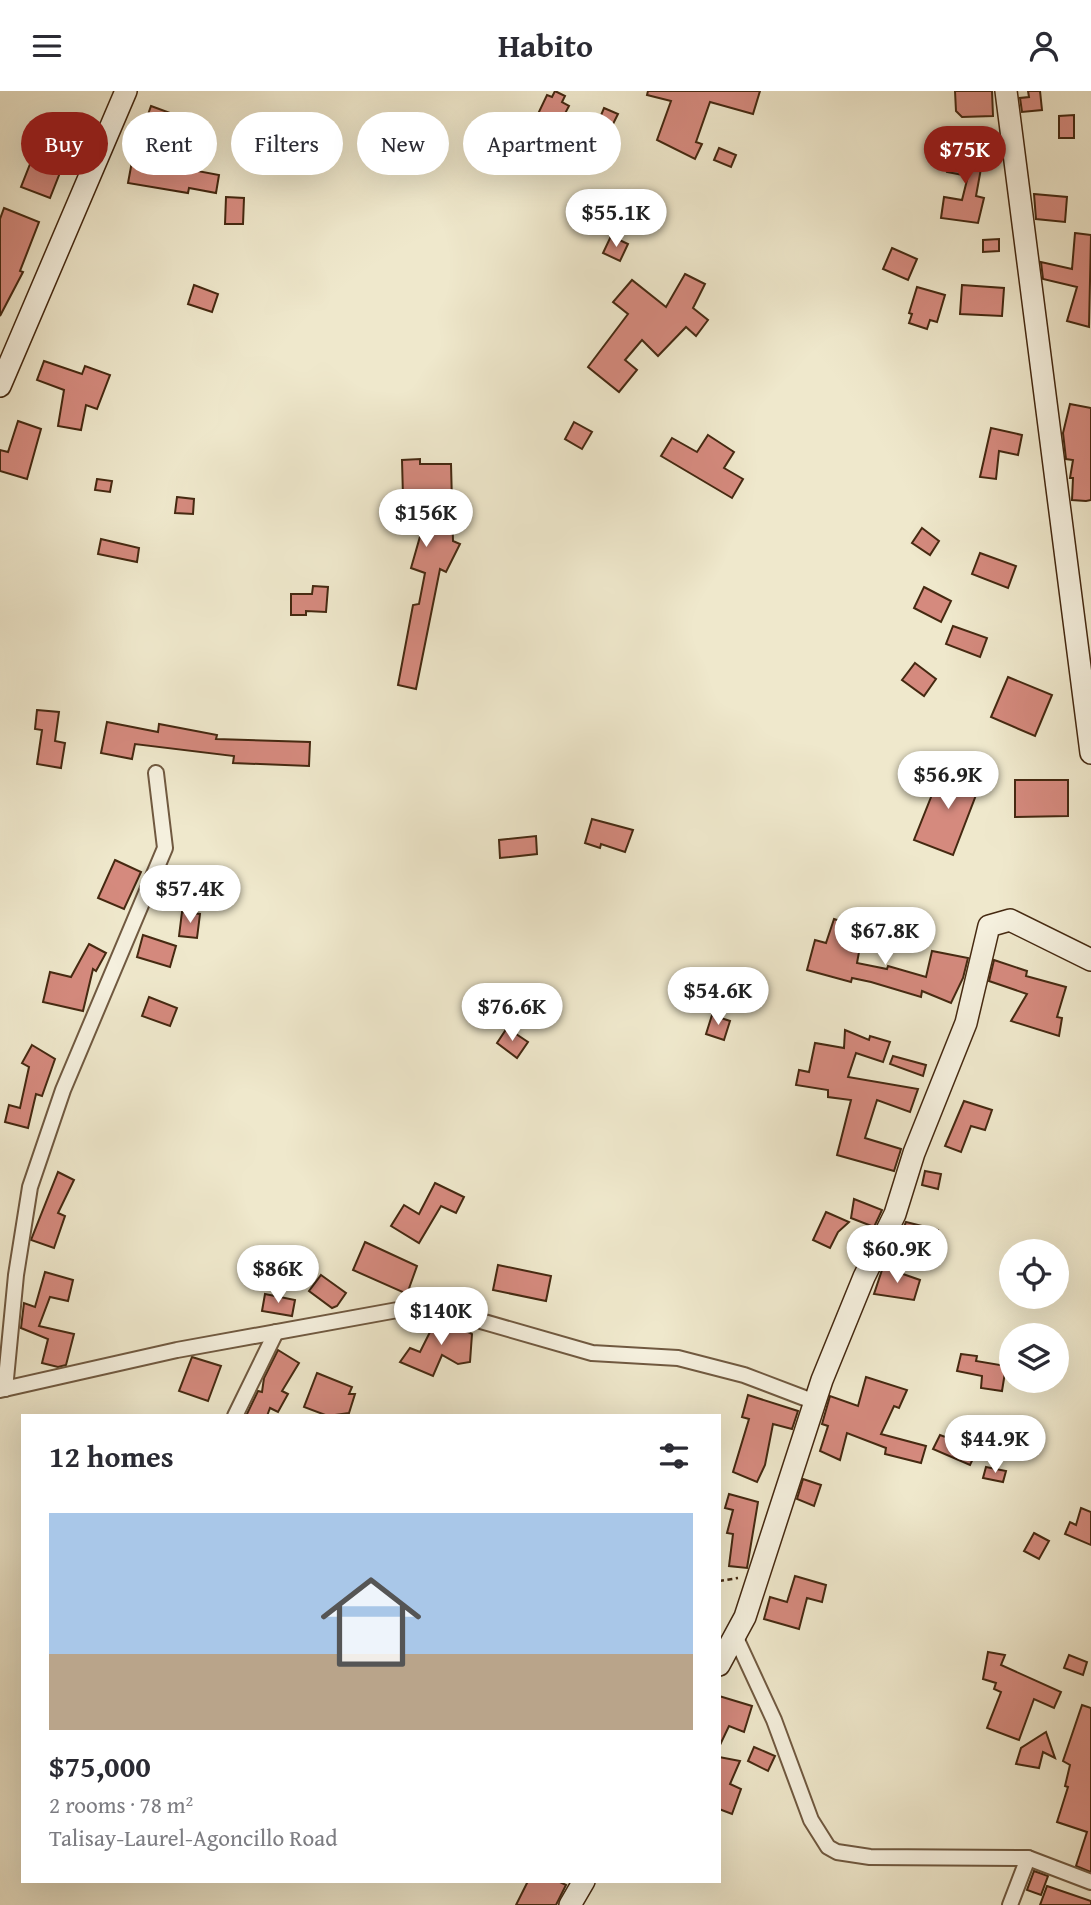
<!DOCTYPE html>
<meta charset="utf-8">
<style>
:root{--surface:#fff;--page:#f7f7f7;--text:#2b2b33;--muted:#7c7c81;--accent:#8f2418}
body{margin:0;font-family:"Gentium Book Plus",serif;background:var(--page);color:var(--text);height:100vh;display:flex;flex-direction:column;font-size:26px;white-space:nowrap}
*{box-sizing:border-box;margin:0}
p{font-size:23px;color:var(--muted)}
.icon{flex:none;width:38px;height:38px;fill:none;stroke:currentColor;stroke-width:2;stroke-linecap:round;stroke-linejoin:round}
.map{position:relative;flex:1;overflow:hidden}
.details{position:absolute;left:21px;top:1323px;width:700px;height:469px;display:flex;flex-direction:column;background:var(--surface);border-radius:0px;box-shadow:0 7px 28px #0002}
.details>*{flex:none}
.guide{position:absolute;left:21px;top:21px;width:700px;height:63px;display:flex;gap:14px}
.fabs{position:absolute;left:999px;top:1148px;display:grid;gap:14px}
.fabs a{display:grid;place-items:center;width:70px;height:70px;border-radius:50%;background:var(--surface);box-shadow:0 7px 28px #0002;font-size:35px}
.price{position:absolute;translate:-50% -60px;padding:0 16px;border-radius:24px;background:#fff;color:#222;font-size:23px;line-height:46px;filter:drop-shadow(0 2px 4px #0008)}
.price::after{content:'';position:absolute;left:50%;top:42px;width:21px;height:16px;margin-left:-10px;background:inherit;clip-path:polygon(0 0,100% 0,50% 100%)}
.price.active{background:var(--accent);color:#fff}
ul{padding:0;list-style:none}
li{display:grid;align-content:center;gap:14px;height:371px;padding:0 28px}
li span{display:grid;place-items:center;height:217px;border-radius:0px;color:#555}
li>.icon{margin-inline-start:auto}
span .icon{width:126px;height:126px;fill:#fffc;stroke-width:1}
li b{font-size:30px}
h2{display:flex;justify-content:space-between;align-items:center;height:84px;padding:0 28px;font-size:30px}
.tag{padding:0 24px;border-radius:32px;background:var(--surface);box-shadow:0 7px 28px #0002;font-size:24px;line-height:63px}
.tag.active{background:var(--accent);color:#fff}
header{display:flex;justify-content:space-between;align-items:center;height:91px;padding:0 28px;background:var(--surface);font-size:32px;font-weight:700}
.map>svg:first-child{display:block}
.building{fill:#d58a7e;stroke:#452911;stroke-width:2}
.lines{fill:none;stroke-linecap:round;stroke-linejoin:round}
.street-casing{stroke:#705940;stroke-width:18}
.secondary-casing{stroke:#452911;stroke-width:24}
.path{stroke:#452911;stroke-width:2.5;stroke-dasharray:5 3.5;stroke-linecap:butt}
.street{stroke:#f5f0de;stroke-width:14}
.secondary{stroke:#f5f0de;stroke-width:21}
</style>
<header><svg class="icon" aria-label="menu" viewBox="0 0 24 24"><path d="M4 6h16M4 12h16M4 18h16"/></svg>Habito<svg class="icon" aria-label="person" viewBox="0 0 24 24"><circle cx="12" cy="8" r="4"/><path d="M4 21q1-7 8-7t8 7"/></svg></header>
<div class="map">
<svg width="1091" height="1814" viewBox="0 0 1091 1814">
<rect width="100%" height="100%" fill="#efe8cc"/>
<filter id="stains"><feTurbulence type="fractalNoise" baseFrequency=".00286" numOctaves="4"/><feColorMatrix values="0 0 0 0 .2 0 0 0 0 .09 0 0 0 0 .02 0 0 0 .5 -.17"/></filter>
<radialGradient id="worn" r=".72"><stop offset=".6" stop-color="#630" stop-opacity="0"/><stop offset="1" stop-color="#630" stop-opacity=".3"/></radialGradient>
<g class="building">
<polygon points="555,0 565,5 562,11 569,15 558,36 537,25 547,4 552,6"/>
<polygon points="648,0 760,0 753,23 710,11 696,51 702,53 695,68 657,49 671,10 647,4"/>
<polygon points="955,0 992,0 993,25 962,26 956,20"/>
<polygon points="1028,0 1040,0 1042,19 1022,21 1020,7 1029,6"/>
<polygon points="151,15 173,23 166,41 145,32"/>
<polygon points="604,17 618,23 603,53 591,48"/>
<polygon points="1074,24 1074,47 1059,47 1059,25"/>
<polygon points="951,55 984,61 976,105 984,107 978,132 941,127 944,106 962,109 968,85 947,81"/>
<polygon points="719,57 736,64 731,76 714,69"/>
<polygon points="34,63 63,74 50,107 21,96"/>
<polygon points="133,65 192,75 192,79 219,84 216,102 189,97 188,102 128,92"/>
<polygon points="1034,103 1067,106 1065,131 1036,128"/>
<polygon points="226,106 244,107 243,133 225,133"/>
<polygon points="4,117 39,131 20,180 23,181 0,225 0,128"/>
<polygon points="1075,142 1091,144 1089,236 1067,230 1077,196 1043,188 1041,171 1072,178"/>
<polygon points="611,145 628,153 620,170 603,162"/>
<polygon points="999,148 999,160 983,161 983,149"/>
<polygon points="892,157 917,168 908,189 883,178"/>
<polygon points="685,183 705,193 693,217 708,229 696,245 686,236 658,265 642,249 625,269 637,279 619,301 588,276 628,223 613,211 632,189 666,216"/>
<polygon points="194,194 218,203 212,221 188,213"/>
<polygon points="962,194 1004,197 1002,225 960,223"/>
<polygon points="917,196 945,204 937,231 930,229 927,238 909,232 912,223 909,222"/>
<polygon points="44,270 82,283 85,275 110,284 97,318 86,314 81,339 58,335 64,299 37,289"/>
<polygon points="1070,313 1091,317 1091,409 1086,410 1072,409 1073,387 1070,387 1073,369 1066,368 1063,342"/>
<polygon points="18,330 41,338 27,388 0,380 0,359 8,361"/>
<polygon points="574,331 592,341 582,358 565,348"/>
<polygon points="991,337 1022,344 1018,364 999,360 996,388 980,386"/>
<polygon points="708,344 734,361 724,377 743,388 732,407 661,365 672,347 697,361"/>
<polygon points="420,368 420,373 451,373 453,450 460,453 446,481 440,478 416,598 398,594 413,514 419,513 425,482 411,477 421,442 404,443 402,369"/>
<polygon points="97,388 112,390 110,401 95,399"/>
<polygon points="177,406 194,408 193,423 175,422"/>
<polygon points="922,437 939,450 930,464 912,452"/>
<polygon points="101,448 139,457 137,471 98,463"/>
<polygon points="980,462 1016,475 1008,497 972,483"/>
<polygon points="313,495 328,496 326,521 306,520 306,524 291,524 291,503 312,503"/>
<polygon points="924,496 951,510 941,531 914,517"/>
<polygon points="953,535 987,547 980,566 946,553"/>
<polygon points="915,572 936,588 924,605 902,589"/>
<polygon points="1008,586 1052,604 1035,645 991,626"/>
<polygon points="37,619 59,621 55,650 65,652 61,677 37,673 42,639 35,638"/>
<polygon points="107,631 158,641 159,633 217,644 216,648 310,651 309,675 233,672 234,665 135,653 132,668 101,662"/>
<polygon points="943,676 981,691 953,764 914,749"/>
<polygon points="1015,689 1068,689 1068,725 1015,726"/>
<polygon points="592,728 633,739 625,761 601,753 600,757 585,752"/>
<polygon points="536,745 537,763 500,767 499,749"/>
<polygon points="115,769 141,781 124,818 98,807"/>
<polygon points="182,821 200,823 197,847 179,845"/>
<polygon points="834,828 855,835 848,858 859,861 857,872 887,878 888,875 926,886 932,860 968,867 963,887 951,912 922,900 921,906 871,891 852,887 851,891 807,879 815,849 826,852"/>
<polygon points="143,844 176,855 170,876 137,866"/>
<polygon points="89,853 106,862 96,880 93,878 83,920 43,911 50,881 71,886"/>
<polygon points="994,869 1027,880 1026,885 1066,896 1057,926 1062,927 1059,945 1011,930 1027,903 989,890"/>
<polygon points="149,906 177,917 170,935 142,925"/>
<polygon points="712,924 730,930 724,949 706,943"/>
<polygon points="507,937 528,951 517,967 497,952"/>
<polygon points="845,939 869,949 870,945 890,951 883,971 856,962 848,986 918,998 910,1021 877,1009 865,1047 901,1058 894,1080 837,1064 851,1009 828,1006 828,999 796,994 799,979 809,981 815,952 844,957"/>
<polygon points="32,954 55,968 42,1005 36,1003 28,1037 5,1031 9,1014 20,1017 29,976 22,972"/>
<polygon points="893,965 926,974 923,985 890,973"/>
<polygon points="964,1010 992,1019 985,1039 971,1035 961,1061 945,1055"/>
<polygon points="925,1080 941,1083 938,1098 922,1094"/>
<polygon points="58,1081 74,1089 58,1122 65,1125 54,1157 31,1149"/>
<polygon points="435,1092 464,1106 456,1122 441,1115 419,1152 391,1135 404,1114 419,1123"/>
<polygon points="854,1108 882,1119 874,1136 851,1127"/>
<polygon points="826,1121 849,1131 838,1141 830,1157 813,1149"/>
<polygon points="906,1131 938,1139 936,1154 917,1151 916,1154 898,1150"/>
<polygon points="365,1151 417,1175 407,1203 353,1179"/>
<polygon points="498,1174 551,1185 546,1210 493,1199"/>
<polygon points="883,1176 920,1189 914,1209 874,1203"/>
<polygon points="45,1181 73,1189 68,1210 50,1206 39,1235 74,1243 66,1274 58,1276 42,1272 48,1248 21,1237 24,1212 35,1216"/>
<polygon points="321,1184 346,1202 337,1215 332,1217 309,1200"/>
<polygon points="265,1203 295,1209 292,1225 262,1220"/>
<polygon points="437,1227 466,1236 464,1239 472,1243 470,1271 458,1273 442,1264 433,1285 400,1271 410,1257 420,1261"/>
<polygon points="278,1259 299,1272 282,1300 288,1303 278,1321 270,1317 267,1325 246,1325 258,1300 262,1301 264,1287"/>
<polygon points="961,1263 977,1265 976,1270 1006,1275 1002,1300 981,1297 982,1285 957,1280"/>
<polygon points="192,1266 221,1275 208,1310 179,1300"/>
<polygon points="317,1282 352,1296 349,1303 355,1303 349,1322 328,1325 304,1316"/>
<polygon points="866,1286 907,1299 899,1317 894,1315 881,1343 926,1355 921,1372 885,1363 886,1357 847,1342 840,1369 820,1360 828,1335 822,1333 830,1305 858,1315"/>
<polygon points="748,1304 798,1320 792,1338 773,1333 765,1374 757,1391 733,1381 749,1328 742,1326"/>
<polygon points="951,1340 980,1353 970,1374 933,1358 940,1344 948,1347"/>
<polygon points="986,1376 1006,1380 1003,1391 983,1387"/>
<polygon points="803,1388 821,1394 814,1415 797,1408"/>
<polygon points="729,1403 758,1411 747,1477 729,1475 733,1443 727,1442 733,1419 725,1417"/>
<polygon points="1081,1417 1091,1421 1091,1454 1065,1443 1070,1431 1076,1434"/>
<polygon points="1034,1442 1049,1450 1039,1468 1024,1460"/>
<polygon points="795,1485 826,1494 822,1511 807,1507 799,1538 764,1528 770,1506 787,1511"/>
<polygon points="988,1561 1005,1564 1001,1574 1061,1601 1054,1617 1034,1608 1019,1649 987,1637 1001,1601 994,1598 996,1592 983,1588"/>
<polygon points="1069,1564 1087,1571 1083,1584 1064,1577"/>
<polygon points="719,1605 752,1615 744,1641 729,1635 719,1656"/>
<polygon points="1082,1614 1091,1617 1091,1781 1076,1775 1087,1741 1057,1731 1068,1696 1065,1695 1070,1674 1063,1670"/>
<polygon points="1046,1641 1055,1667 1043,1661 1039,1677 1016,1673 1021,1657"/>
<polygon points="754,1656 775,1665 768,1680 748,1670"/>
<polygon points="719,1666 740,1670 730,1693 741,1698 732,1723 719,1718"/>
<polygon points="1034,1780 1048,1785 1041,1804 1027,1799"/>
<polygon points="528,1790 558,1790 566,1794 556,1814 516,1814"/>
<polygon points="1047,1795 1091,1810 1091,1814 1040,1814"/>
</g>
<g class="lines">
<g class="street-casing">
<g id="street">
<polyline points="5,1298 16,1184 30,1096 63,999 165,757 156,682"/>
<polyline points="0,1299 177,1259 425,1214 592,1262 678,1267 744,1284 815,1311"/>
<polyline points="235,1325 276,1241"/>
<polyline points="736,1547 774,1629 811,1729 828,1756 837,1761 870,1766 1028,1767 1091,1791"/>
<polyline points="1010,1814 1028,1767"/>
</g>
</g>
<g class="secondary-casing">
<g id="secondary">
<polyline points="1006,0 1091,662"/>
<polyline points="0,295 126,0"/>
<polyline points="719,1574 745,1526 822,1289 864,1186 895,1123 914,1062 966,932 989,835 1010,829 1091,869"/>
<polyline points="570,1814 584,1790"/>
</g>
</g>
<polyline class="path" points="719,1490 738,1487"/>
<use href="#street" class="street"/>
<use href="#secondary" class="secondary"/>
</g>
<rect width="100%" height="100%" filter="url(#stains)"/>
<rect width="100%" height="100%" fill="url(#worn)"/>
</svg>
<div class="fabs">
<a><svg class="icon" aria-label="locate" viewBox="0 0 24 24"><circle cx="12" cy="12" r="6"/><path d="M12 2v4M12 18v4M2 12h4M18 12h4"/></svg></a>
<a><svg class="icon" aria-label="layers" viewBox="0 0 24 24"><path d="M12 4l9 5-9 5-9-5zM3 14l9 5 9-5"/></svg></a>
</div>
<b class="price active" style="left:965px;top:95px">$75K</b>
<b class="price" style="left:616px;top:158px">$55.1K</b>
<b class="price" style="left:426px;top:458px">$156K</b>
<b class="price" style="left:948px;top:720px">$56.9K</b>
<b class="price" style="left:190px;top:834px">$57.4K</b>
<b class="price" style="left:885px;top:876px">$67.8K</b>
<b class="price" style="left:718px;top:936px">$54.6K</b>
<b class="price" style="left:512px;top:952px">$76.6K</b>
<b class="price" style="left:897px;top:1194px">$60.9K</b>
<b class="price" style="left:278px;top:1214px">$86K</b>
<b class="price" style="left:441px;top:1256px">$140K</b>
<b class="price" style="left:995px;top:1384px">$44.9K</b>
<div class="guide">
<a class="tag active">Buy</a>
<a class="tag">Rent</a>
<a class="tag">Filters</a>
<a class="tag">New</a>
<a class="tag">Apartment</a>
</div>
<section class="details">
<h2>12 homes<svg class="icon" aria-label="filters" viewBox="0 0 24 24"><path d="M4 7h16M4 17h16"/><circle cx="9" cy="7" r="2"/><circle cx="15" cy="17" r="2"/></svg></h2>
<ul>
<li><span style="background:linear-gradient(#a9c7e8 65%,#b9a48a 0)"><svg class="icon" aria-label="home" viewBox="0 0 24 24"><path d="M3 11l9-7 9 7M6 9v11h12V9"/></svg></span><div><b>$75,000</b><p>2 rooms · 78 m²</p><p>Talisay-Laurel-Agoncillo Road</p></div></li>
</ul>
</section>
</div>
